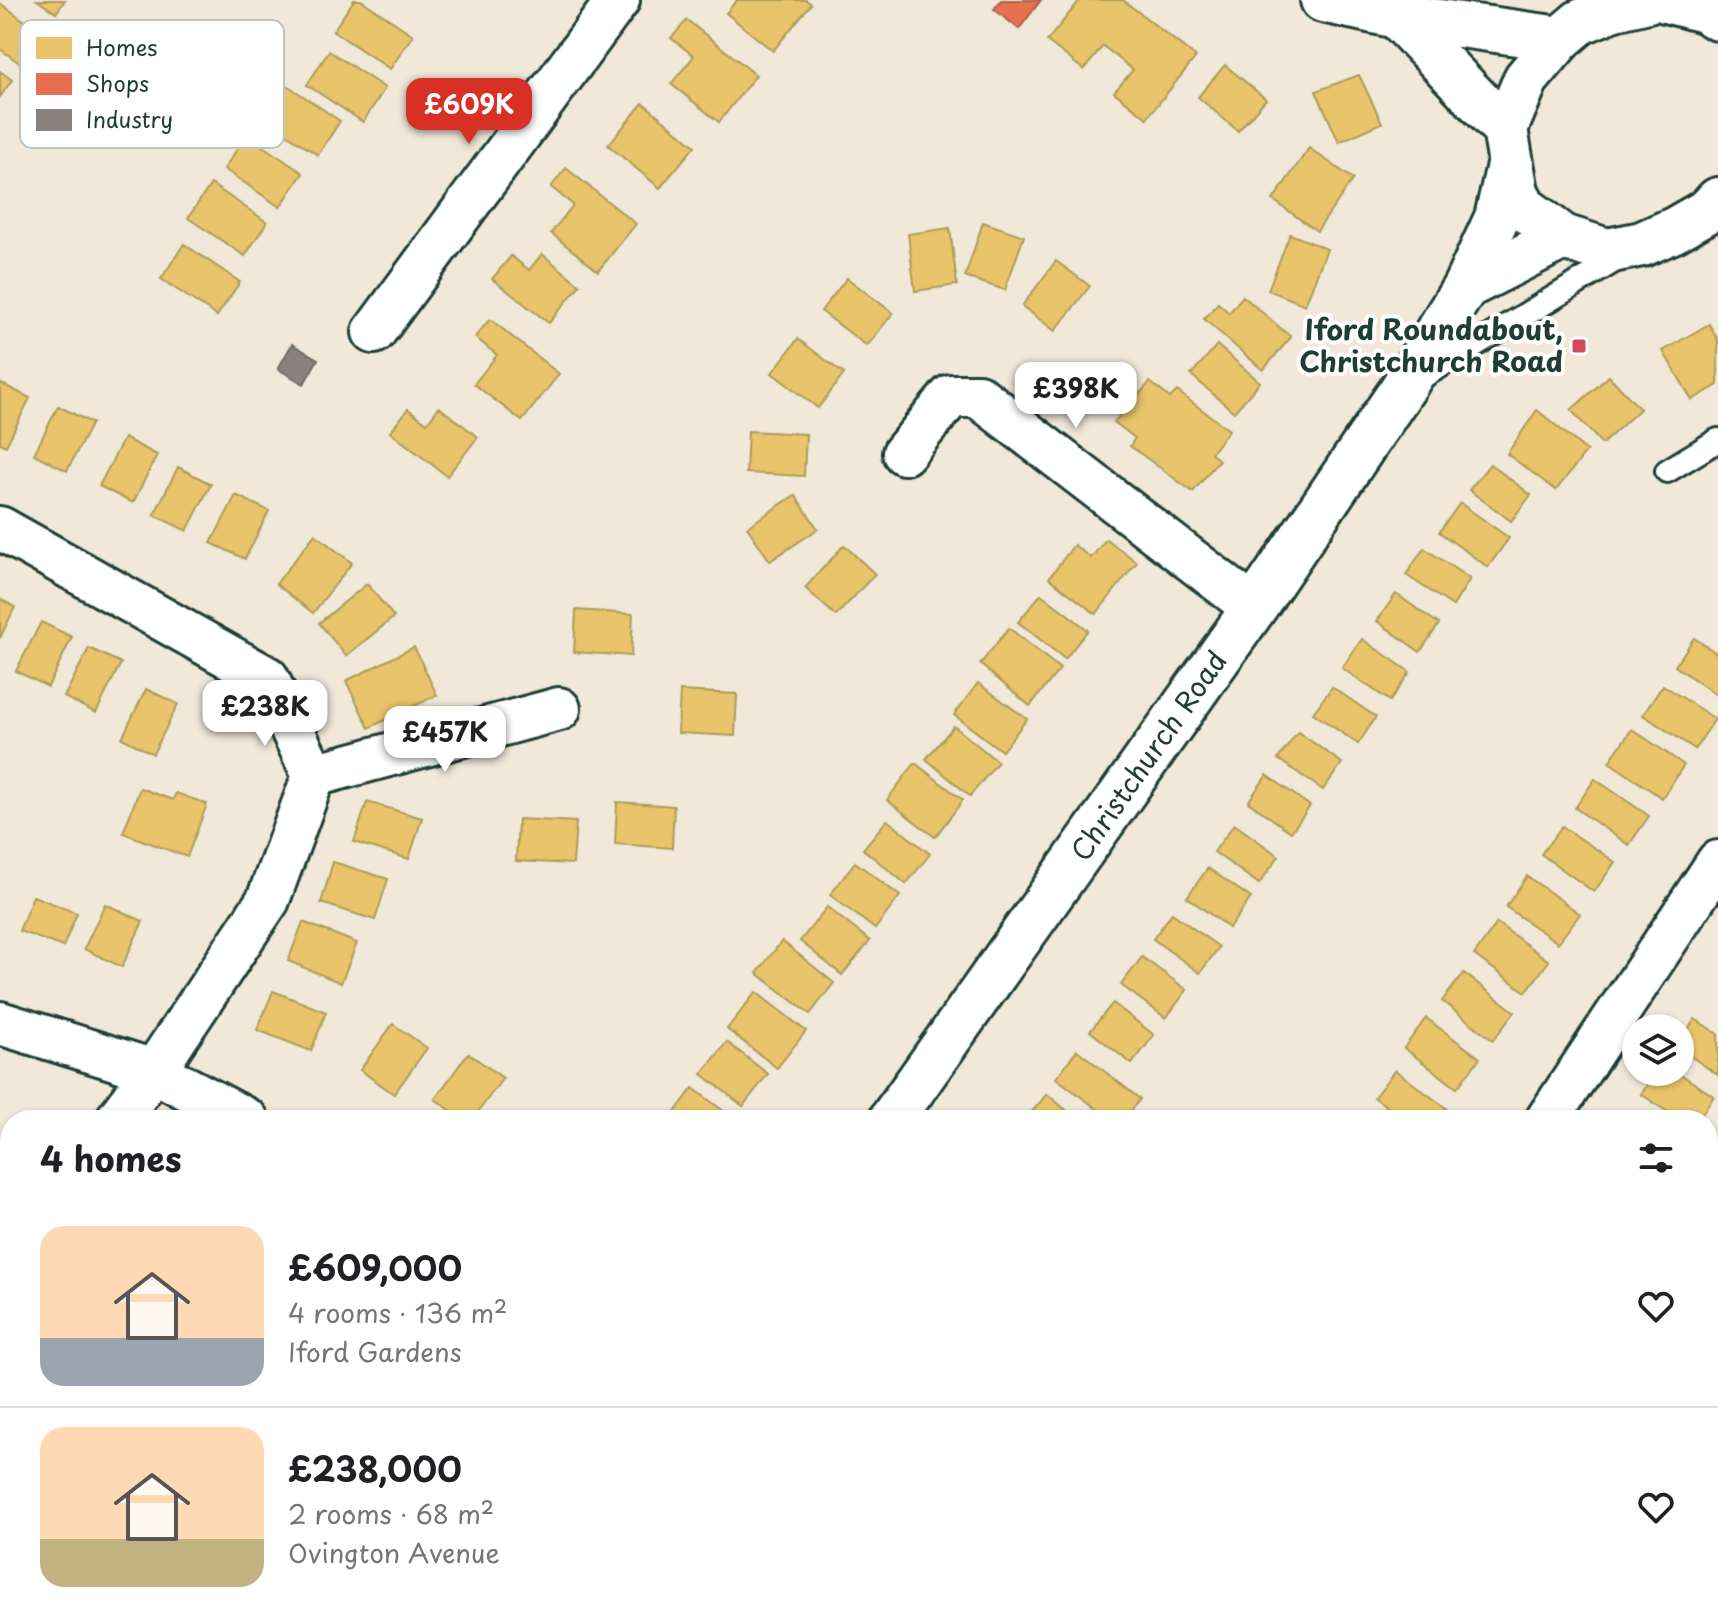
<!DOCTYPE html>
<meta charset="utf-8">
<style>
:root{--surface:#fff;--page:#f6f6f6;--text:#202124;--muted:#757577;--line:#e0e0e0;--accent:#d93025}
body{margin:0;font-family:"Playpen Sans",sans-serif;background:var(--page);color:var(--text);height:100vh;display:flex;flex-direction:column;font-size:30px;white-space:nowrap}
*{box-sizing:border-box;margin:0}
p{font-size:26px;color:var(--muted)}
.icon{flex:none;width:44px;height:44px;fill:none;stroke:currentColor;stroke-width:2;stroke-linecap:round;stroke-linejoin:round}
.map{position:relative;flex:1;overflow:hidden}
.side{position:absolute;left:0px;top:1110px;width:1718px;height:514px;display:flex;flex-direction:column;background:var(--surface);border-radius:32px 32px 0 0;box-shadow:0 2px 6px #0004}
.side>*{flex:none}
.fabs{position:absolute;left:1622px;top:1014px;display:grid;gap:16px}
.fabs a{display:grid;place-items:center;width:72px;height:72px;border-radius:50%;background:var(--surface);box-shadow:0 2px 6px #0004;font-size:40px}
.price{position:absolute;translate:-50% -68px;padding:0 18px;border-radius:16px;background:#fff;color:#222;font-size:26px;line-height:52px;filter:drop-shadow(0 2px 4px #0008)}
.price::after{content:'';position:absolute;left:50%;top:48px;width:24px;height:18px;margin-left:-12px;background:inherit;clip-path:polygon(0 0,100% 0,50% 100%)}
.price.current{background:var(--accent);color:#fff}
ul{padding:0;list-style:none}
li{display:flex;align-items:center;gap:24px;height:200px;padding:0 40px}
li+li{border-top:2px solid var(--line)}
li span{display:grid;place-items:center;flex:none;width:224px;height:160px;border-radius:24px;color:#555}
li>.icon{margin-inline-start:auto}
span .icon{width:96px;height:96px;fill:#fffc;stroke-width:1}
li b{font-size:34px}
h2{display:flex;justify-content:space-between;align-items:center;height:96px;padding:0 40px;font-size:34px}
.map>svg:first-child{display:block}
.homes{fill:#e9c46a;stroke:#ac9c5a;stroke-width:2}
.shops{fill:#e76f51;stroke:#ab6048;stroke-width:2}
.industry{fill:#8a817c;stroke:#6a6d66;stroke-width:2}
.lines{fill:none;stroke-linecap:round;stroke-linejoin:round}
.lane-casing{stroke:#1f3d34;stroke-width:28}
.street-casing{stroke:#1f3d34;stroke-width:48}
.primary-casing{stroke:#1f3d34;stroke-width:50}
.lane{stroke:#fff;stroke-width:22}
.street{stroke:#fff;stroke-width:42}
.primary{stroke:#fff;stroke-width:44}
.poi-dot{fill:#d1495b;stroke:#fff;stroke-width:3}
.labels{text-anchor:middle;stroke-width:8;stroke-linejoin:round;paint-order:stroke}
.poi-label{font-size:28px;font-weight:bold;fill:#1f3d34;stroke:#fff;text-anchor:end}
.street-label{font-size:28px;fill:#1f3d34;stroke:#fff}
.key{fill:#fff;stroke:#bcc5c2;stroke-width:2}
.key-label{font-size:22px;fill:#1f3d34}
</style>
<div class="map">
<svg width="1718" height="1623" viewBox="0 0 1718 1623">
<rect width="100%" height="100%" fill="#f1e8da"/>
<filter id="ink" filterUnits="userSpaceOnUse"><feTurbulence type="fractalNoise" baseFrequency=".0125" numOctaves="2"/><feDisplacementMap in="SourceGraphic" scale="16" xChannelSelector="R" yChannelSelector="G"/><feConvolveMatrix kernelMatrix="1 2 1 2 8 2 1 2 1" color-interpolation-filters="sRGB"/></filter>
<g filter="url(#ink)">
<g class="homes">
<polygon points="37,0 65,0 56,13"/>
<polygon points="354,0 361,0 413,35 390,69 333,31"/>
<polygon points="737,0 806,0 811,4 773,51 726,13"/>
<polygon points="1080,0 1123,0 1196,57 1147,118 1114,92 1133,70 1103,46 1084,70 1047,41"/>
<polygon points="0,3 43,34 21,64 0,49"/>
<polygon points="687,20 756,75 719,122 671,84 694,56 671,38"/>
<polygon points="329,51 385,88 363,122 307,85"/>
<polygon points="1225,65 1266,99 1238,131 1198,97"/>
<polygon points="0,71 12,80 0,97"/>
<polygon points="1359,75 1382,123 1339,142 1316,91"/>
<polygon points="284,83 340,121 318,155 261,117"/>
<polygon points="643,103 695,146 660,188 608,145"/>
<polygon points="246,135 303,173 280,207 224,169"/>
<polygon points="1309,148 1353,179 1317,231 1273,200"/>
<polygon points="566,168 636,224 598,271 551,233 573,205 551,187"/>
<polygon points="211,184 267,222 245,256 188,218"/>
<polygon points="983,222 1024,236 1005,290 965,277"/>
<polygon points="950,228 957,285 915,291 908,234"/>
<polygon points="1290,234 1327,249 1305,305 1268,290"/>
<polygon points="184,244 240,282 217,316 161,279"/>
<polygon points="542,254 580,285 549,323 492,279 511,256 529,270"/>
<polygon points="1056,261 1090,286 1055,331 1022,306"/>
<polygon points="847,278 893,313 867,346 821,311"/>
<polygon points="1243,296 1291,337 1263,370 1204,319 1218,303 1229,313"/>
<polygon points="490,319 559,374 522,421 474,384 497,355 475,337"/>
<polygon points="1709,324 1718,340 1718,385 1692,400 1663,351"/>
<polygon points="798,339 844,374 818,408 772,373"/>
<polygon points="1217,345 1260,382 1234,412 1191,375"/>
<polygon points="1609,376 1640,409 1602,444 1571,410"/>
<polygon points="1150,382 1170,398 1177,391 1229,430 1211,453 1219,460 1193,492 1130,446 1135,438 1114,422"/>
<polygon points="0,383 30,398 6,446 0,443"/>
<polygon points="58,406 92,423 67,471 34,454"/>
<polygon points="439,407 478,437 447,476 390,432 408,409 427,423"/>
<polygon points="1537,410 1587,451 1556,490 1507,454"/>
<polygon points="748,431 806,434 804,476 746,473"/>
<polygon points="124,438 157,455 133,503 99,486"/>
<polygon points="1490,464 1531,495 1511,521 1469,490"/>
<polygon points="178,467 211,484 187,531 154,515"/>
<polygon points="236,495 269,511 245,559 211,543"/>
<polygon points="795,495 818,529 770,561 747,527"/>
<polygon points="1460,503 1509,538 1488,567 1439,532"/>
<polygon points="315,534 352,563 313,613 276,584"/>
<polygon points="1106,539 1137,562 1096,614 1049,578 1074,545 1091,558"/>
<polygon points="844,545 875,574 836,616 805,588"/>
<polygon points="1424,548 1470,579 1453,606 1406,575"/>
<polygon points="367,584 394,617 346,656 319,623"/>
<polygon points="1041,594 1088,630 1065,659 1018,622"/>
<polygon points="1396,594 1439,624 1420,652 1377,621"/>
<polygon points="0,599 15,607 0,638"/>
<polygon points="576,610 633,614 631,656 574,652"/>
<polygon points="41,622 72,637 48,687 16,671"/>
<polygon points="1009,628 1060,669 1030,706 980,664"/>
<polygon points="1694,638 1718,654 1718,696 1675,666"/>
<polygon points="1362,639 1410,672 1390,701 1342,668"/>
<polygon points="414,647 437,695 369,728 346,681"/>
<polygon points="89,648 121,663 96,713 64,697"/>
<polygon points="978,683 1027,719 1002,751 954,715"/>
<polygon points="1663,685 1715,719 1695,749 1643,715"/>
<polygon points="1332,687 1376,717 1358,744 1313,713"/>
<polygon points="146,689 178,704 153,754 122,738"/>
<polygon points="680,691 737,694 735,736 678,733"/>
<polygon points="954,726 998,762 970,796 926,759"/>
<polygon points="1632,729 1684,765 1662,798 1609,762"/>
<polygon points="1298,732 1342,763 1323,790 1278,759"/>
<polygon points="915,763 963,800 935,837 887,800"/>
<polygon points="1267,775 1310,806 1291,832 1248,802"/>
<polygon points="1595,779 1649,816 1629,845 1575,808"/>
<polygon points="140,788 173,800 176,793 207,804 187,857 123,833"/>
<polygon points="367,802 422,818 409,859 354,842"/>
<polygon points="617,802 674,806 672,848 615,844"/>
<polygon points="518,819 576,822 573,864 516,861"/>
<polygon points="887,820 930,854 906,884 863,849"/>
<polygon points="1234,824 1279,856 1259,884 1214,852"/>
<polygon points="1562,826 1615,862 1594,892 1541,854"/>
<polygon points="333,862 388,879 375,920 321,903"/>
<polygon points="855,862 900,896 875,929 830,895"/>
<polygon points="1208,868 1251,898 1229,928 1187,897"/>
<polygon points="1527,876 1580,914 1558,943 1506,907"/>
<polygon points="33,896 77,913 63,947 19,931"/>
<polygon points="105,904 143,921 122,967 84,949"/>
<polygon points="827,907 870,941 842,975 800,941"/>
<polygon points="1172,913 1219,947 1200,973 1153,939"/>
<polygon points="303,922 357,943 341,983 288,961"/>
<polygon points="1497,923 1549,961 1526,992 1474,955"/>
<polygon points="782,941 834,983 810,1014 757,973"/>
<polygon points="1142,957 1187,990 1166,1018 1121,985"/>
<polygon points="1464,973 1515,1012 1493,1040 1442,1001"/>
<polygon points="273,991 326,1012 311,1051 257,1030"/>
<polygon points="756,992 806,1031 777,1068 727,1029"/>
<polygon points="1113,1003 1154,1035 1132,1064 1090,1031"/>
<polygon points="1426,1018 1480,1058 1457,1088 1404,1048"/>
<polygon points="1695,1019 1718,1034 1718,1075 1680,1049 1680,1041"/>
<polygon points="393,1024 427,1048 394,1094 360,1070"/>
<polygon points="727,1042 768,1074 743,1106 702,1074"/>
<polygon points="1077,1050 1140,1099 1124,1120 1112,1120 1056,1078"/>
<polygon points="468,1053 503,1078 472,1120 464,1120 435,1099"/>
<polygon points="1395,1070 1446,1108 1438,1120 1405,1120 1374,1097"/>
<polygon points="1656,1072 1677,1072 1714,1096 1698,1120 1680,1120 1641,1094"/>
<polygon points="693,1088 733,1118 732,1120 672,1120 670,1119"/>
<polygon points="1047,1094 1078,1120 1025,1120"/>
<polygon points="204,1614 212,1614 224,1623 197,1623"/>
<polygon points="238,1614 333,1614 326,1623 251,1623"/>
<polygon points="664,1614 732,1614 744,1623 675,1623"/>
<polygon points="1063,1614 1092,1614 1084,1623 1074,1623"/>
</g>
<polygon class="shops" points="1001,0 1041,0 1019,29 994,9"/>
<polygon class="industry" points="292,344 318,359 304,384 278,369"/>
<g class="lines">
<g class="lane-casing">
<g id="lane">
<polyline points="1417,380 1624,255"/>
<polyline points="1667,471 1718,440"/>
</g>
</g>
<g class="street-casing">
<g id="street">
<polyline points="374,332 618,0"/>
<polyline points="904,453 951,396 978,396 1254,608"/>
<polyline points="0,528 267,678 314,775 268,900 154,1071 117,1120"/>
<polyline points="314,775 559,709"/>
<polyline points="0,1023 154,1071 247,1120"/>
<polyline points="1547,1120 1718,862"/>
<polyline points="0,1271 10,1259"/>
<polyline points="960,1614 971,1623"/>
<polyline points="1177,1623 1184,1614"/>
</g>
</g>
<g class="primary-casing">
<g id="primary">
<polyline points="1323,0 1397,16 1560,39"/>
<polyline points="1648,0 1614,8 1580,22 1560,39 1526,79 1505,129 1516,192 1524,208 1563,237 1607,251 1642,244 1674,230 1709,210 1718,200"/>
<polyline points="1666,0 1704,10 1718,18"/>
<polyline points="1397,16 1505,129"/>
<polyline points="1465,287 1563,237"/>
<polyline points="891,1120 1254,608 1403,388 1465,287 1497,218 1510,161"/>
<polyline points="496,1623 503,1614"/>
</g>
</g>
<use href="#lane" class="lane"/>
<use href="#street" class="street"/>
<use href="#primary" class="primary"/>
</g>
</g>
<rect class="poi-dot" x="1571" y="338" width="16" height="16" rx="4"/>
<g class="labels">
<g class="poi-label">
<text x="1563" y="340">Iford Roundabout,<tspan x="1563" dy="32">Christchurch Road</tspan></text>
</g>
<g class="street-label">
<text transform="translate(1149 756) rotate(-55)" y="10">Christchurch Road</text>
</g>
</g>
<rect x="20" y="20" width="264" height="128" rx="12" class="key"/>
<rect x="36" y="37" width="36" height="22" fill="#e9c46a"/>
<rect x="36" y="73" width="36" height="22" fill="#e76f51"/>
<rect x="36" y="109" width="36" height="22" fill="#8a817c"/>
<g class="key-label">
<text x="86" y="56">Homes</text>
<text x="86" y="92">Shops</text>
<text x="86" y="128">Industry</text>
</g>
</svg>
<div class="fabs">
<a><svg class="icon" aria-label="layers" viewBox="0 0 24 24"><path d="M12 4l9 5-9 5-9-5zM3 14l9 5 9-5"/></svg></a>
</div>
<b class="price current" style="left:469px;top:146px">£609K</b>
<b class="price" style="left:1076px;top:430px">£398K</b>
<b class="price" style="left:265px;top:748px">£238K</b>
<b class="price" style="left:445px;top:774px">£457K</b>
<section class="side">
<h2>4 homes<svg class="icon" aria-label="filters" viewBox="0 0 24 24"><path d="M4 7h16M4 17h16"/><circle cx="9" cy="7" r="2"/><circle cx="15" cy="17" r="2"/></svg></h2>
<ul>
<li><span style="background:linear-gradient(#ffd9b3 70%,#9aa5b1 0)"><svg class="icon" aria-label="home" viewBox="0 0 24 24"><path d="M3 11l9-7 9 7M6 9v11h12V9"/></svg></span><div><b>£609,000</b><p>4 rooms · 136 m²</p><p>Iford Gardens</p></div><svg class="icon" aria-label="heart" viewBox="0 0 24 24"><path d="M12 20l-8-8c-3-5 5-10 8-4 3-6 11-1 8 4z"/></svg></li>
<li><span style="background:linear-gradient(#ffd9b3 70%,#c2b280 0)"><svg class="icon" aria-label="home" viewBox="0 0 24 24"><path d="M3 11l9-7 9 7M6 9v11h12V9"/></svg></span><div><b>£238,000</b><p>2 rooms · 68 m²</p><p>Ovington Avenue</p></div><svg class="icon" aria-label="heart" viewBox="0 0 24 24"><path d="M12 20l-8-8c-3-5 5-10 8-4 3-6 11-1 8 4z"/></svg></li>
</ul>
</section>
</div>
